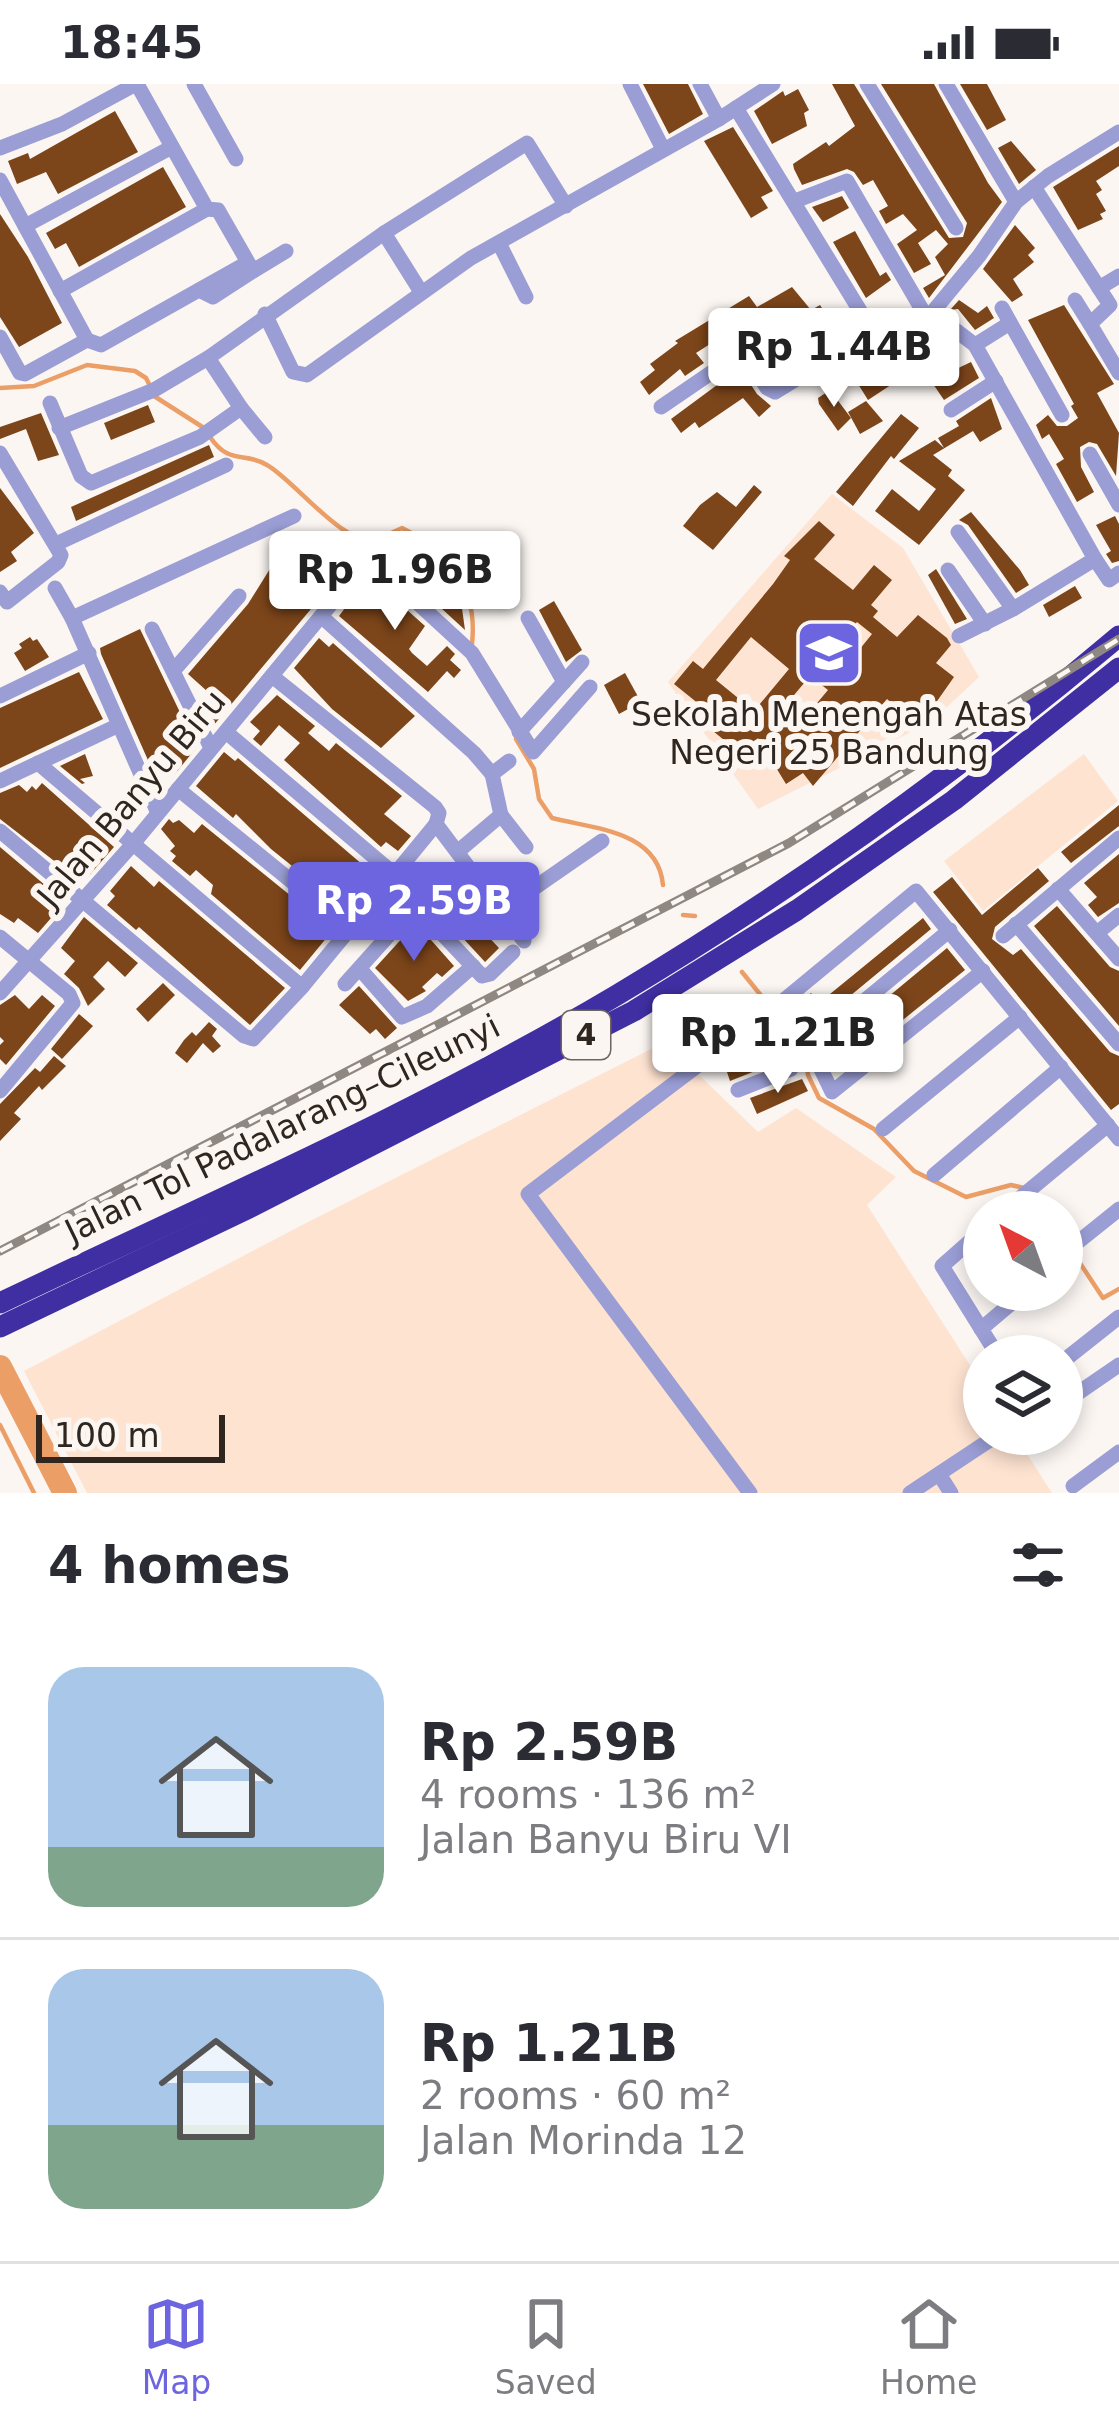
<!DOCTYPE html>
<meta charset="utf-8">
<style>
:root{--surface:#fff;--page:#f2f2f3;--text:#2b2b33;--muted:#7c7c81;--line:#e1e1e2;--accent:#6c65df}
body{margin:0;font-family:"DejaVu Sans",sans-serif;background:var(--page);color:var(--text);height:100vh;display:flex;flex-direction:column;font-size:45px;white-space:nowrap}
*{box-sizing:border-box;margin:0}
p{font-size:39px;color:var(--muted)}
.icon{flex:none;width:66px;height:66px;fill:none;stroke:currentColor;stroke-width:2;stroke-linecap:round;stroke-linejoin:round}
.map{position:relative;height:1409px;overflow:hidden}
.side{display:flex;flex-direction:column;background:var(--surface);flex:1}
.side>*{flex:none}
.needle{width:78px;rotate:319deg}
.controls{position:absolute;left:963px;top:1107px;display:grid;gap:24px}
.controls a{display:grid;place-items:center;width:120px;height:120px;border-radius:50%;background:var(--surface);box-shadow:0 6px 18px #0003;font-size:60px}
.scale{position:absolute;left:36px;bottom:30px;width:189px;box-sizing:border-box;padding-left:12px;border:6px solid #302620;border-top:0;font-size:33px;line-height:42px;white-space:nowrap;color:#302620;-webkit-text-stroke:9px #fbf6f2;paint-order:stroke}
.price{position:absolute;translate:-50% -102px;padding:0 27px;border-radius:12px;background:#fff;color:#222;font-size:39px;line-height:78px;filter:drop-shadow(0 3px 6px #0008)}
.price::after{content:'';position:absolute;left:50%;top:72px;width:36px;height:27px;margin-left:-18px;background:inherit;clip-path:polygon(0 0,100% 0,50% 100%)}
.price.current{background:var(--accent);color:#fff}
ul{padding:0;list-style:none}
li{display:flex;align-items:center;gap:36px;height:300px;padding:0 48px}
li+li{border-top:3px solid var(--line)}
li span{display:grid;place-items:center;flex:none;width:336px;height:240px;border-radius:36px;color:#555}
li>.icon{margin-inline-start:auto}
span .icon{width:144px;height:144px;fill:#fffc;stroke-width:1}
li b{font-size:51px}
h2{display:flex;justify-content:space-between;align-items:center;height:144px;padding:0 48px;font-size:51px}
.status{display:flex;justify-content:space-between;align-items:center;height:84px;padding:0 60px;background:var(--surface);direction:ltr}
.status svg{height:33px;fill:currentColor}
.menu{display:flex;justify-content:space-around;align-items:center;height:168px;border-top:3px solid var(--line);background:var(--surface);font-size:33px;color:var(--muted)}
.menu a{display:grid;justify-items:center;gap:6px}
.menu .current{color:var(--accent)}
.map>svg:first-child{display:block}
.built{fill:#fee4d3}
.green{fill:#fee3d1}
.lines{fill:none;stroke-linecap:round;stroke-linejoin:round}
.stream{stroke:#ec9e67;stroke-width:4.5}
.river{stroke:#ec9e67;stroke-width:24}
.building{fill:#7c451a;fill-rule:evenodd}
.minor{stroke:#9b9ed5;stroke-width:15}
.highway{stroke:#402fa3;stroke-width:21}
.rail-casing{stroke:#8f8782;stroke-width:9}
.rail{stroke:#fbf6f2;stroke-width:4.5;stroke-dasharray:14;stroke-linecap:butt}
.labels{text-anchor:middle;stroke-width:12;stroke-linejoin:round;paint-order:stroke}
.shield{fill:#fbf6f2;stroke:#6d645f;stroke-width:3}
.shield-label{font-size:30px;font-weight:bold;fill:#302620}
.poi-label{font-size:33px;fill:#302620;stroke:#fbf6f2}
.street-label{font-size:33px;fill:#302620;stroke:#fbf6f2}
</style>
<div class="status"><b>18:45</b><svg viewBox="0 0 49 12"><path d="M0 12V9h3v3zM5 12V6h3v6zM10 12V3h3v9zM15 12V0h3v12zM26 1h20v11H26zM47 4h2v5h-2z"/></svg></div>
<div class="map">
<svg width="1119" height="1409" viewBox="0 0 1119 1409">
<rect width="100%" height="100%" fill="#fbf6f2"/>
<polygon class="built" points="832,410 903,464 979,593 931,638 758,725 668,598"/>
<g class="green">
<polygon points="1084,670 1118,717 983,827 944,777"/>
<polygon points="665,958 758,1048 796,1024 896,1093 867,1121 984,1303 984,1350 1014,1350 1052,1409 87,1409 24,1287 308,1138"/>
</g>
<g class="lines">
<g class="stream">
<polyline points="0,304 34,302 87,281 135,287 146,294 150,302"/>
<polyline points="154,312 204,344"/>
<path d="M210 353C230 382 244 367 267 381 294 396 344 463 376 456 383 454 394 447 402 444 451 468 478 504 472 560"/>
<path d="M516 655 534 685 539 715 552 734C595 745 658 747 663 801"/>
<polyline points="683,831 695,832"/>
<polyline points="742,888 768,920"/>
<polyline points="779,935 806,973 808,991 819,1014 874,1045 914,1087 966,1113 1011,1101 1024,1104"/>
<polyline points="1033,1110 1052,1128"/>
<polyline points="1062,1135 1067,1139 1072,1167 1103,1214 1119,1205"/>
<polyline points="0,1341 34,1409"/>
</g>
<polyline class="river" points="0,1283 65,1409"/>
</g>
<g class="building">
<polygon points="643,0 688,0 703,30 669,50"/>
<polygon points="832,0 854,0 949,154 963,153 967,139 881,0 934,0 988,99 1002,118 929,214 923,204 945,191 935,173 948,160 936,146 918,159 931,180 914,189 897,160 917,146 903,130 886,140 879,127 888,122 873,96 863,101 854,88 847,85 802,101 794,85 793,80 826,58 829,62 855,42"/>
<polygon points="960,0 987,0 1006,36 987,46"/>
<polygon points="798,5 809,26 804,29 807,42 772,60 754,27 783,7 785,12"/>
<polygon points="115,27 138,68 58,110 46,88 17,100 8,77 28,69 30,75"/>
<polygon points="733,43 773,107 761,113 768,124 751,134 704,57"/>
<polygon points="1011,57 1036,86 1019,100 998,64"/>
<polygon points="1119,62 1119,82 1096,97 1102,106 1096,110 1106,127 1100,130 1103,135 1078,146 1053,103"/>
<polygon points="163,83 186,123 79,183 66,159 55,165 46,149"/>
<polygon points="842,112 849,124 823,138 812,123"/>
<polygon points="0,130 28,173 62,239 19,263 0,233"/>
<polygon points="1015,141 1035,164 1028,171 1034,178 1013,195 1023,211 1012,218 983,185"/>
<polygon points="855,147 880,192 886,188 891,196 866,214 833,158"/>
<polygon points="792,203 811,226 820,221 834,243 850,233 856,244 815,270 811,270 802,256 784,267 791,278 772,290 741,241 731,239 723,245 721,253 696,269 704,279 685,292 680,285 649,311 640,298 655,286 650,280 678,259 675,257 749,212 757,223"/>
<polygon points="959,216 978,229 987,222 994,234 975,246 958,225 950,226"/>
<polygon points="1064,221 1114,300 1097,309 1119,349 1116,392 1097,360 1089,358 1080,363 1081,383 1094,408 1077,418 1056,380 1064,375 1049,350 1042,355 1036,341 1048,331 1057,342 1067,342 1078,334 1071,322 1074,320 1028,236"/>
<polygon points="889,264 906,291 868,316 845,279 856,272 859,276 878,265 884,268"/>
<polygon points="971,278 979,294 944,316 931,297"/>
<polygon points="740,284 757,310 771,322 759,333 743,314 699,344 695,338 681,349 671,335"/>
<polygon points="830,306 851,334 838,347 819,320 818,314"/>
<polygon points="991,314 1002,345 980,358 973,347 933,371 952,386 948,392 965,406 919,461 875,427 892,405 919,427 936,405 899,377 935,356 944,364 938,354 959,342 956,337"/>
<polygon points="866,317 883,337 860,350 848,328"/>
<polygon points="148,321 155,338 111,356 104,339"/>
<polygon points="41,329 59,371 38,377 26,345 0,355 0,343"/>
<polygon points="901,330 919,344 894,375 891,372 853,422 836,408"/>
<polygon points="209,361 214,373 76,437 71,423"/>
<polygon points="754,401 762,408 713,466 683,442 700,421 717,408 736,423"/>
<polygon points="0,404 34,449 11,468 17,477 0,488"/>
<polygon points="971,428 1020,486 1029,501 1016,509 968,441 959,436"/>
<polygon points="1115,432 1119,440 1119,477 1112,479 1106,470 1111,467 1096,441"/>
<path d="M819 437 835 451 814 475 853 506 874 481 892 496 871 521 878 527 873 533 897 553 918 531 947 554 951 561 936 579 954 593 928 630 924 626 914 638 887 615 813 702 803 689 786 700 758 654 734 684 726 678 736 666 707 642 715 633 674 600 693 577 703 585 773 500 790 476 784 472ZM857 538 872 550 855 571 840 558ZM751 553 789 585 754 627 716 596ZM810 592 828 606 802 637 784 623Z"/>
<polygon points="297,469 326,491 316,503 321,513 213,642 201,616 208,608 188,590 248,520 273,480 283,485"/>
<polygon points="936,485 967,535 955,540 928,491"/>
<polygon points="369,492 425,542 409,565 412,569 427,582 447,562 455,570 450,576 461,586 454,594 447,587 428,608 339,532"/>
<polygon points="442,495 460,510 465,546 428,512"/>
<polygon points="1075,502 1082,514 1049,533 1043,521"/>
<polygon points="554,517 582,566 566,578 539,526"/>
<polygon points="140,545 187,643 179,646 197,663 174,691 155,677 151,683 101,570 100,564"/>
<polygon points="30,553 33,557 37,555 49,573 25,587 14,569 22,564 19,560"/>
<polygon points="319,554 329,563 333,559 415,632 381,664 332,625 294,584"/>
<polygon points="79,588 103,635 0,684 0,624"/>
<polygon points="625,589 641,618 619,630 604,601"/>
<polygon points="277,611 315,642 308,649 329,667 336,659 402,712 384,730 411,752 398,767 386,758 381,763 284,676 300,659 279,641 261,662 253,655 260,647 250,638"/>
<polygon points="224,668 235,677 238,674 377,793 350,825 345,821 343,823 271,765 236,730 233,734 196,702"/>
<polygon points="85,670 93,692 80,695 85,699 82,700 60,682"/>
<polygon points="42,699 114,763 87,794 66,778 62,783 0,735 0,709 19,701 27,708 32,702 36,706"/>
<polygon points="1119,721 1119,742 1071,779 1061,768"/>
<polygon points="169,735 173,739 179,736 194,749 202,740 333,846 300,886 211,810 213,801 196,786 190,792 172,777 176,772 170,767 175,762 161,745"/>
<polygon points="0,763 65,818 38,849 18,834 14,839 0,830"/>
<polygon points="1119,770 1119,819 1098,833 1088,821 1097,813 1084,799"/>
<polygon points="131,782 154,803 159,797 285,904 250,941 139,843 136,846 107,821 115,812 110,807"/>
<polygon points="1038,784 1049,797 995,843 992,855 1013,871 1021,865 1110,968 1119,972 1119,1020 1111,1026 933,808 952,793 982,831"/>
<polygon points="458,794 466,802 454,813 475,836 484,828 491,836 481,845 499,864 485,878 449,839 453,835 436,817"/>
<polygon points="1057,822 1110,883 1119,887 1119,942 1034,842"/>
<polygon points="84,833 138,879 125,893 108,877 93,893 105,905 88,922 79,904 64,890 75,877 61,864"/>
<polygon points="923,834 931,845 804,950 795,940 812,926 803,916 811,909 819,919"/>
<polygon points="416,839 454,882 442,893 437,889 422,903 426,907 408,917 375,884"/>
<polygon points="947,864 965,886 843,984 831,970 830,961"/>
<polygon points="163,899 175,911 148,938 136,925"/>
<polygon points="359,902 397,944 385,955 376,945 370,950 339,921"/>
<polygon points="15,911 29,925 42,911 55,922 6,981 0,975 0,961 4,957 0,953 0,921"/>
<polygon points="756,922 759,933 696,958 691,943"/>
<polygon points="79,930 93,942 62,975 51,965"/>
<polygon points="209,938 217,945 212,952 221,962 213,969 203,959 187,979 175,969 184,956 192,948 196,952"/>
<polygon points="764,957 775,979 730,997 725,982 716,986 713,976"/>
<polygon points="54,972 66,982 42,1006 39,1002 14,1029 21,1035 0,1057 0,1020 35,984 40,988"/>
<polygon points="802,995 808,1007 757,1030 750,1014"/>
</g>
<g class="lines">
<g class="minor">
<polyline points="137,0 207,125 218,126 253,187 286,167"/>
<polyline points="194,0 236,75"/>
<polyline points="630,0 663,65"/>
<polyline points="700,0 719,35"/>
<polyline points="867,0 956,144"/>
<polyline points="946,0 1016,118"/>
<polyline points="736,24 873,248"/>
<polyline points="0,64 62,40 136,0"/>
<polyline points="0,96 87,256"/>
<polyline points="1034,103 1110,221 1090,240 1119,289"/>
<polyline points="795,117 847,97 924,229"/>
<polyline points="25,142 172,63"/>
<polyline points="384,149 421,208"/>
<polyline points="499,159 526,213"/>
<polyline points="1099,204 1119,192"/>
<polyline points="199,206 213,213 253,187"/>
<polyline points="60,207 207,125"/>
<polyline points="1075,216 1090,240"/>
<polyline points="1002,224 1062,331"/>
<polyline points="265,230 293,288 307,291 471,174 719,35 773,0"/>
<polyline points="931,230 979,172 1016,118 1048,92 1119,48"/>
<polyline points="733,251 767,304 775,308 873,248 924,229 937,232 975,261 1095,475 1109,496 1119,489"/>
<polyline points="0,253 20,289 25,290 87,256 101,261 247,179"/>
<polyline points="975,261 1010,239"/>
<polyline points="50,319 81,392 91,399 200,353 241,324 208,274 384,149 527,59 566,122"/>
<polyline points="661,323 743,267"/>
<polyline points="241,324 265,353"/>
<polyline points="951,326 996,297"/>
<polyline points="59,344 154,306 208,274"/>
<polyline points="0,369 61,471 58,478 7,518 0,508"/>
<polyline points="1090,370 1119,421"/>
<polyline points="958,448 1013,525"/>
<polyline points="56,460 226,381"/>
<polyline points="948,486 985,540"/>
<polyline points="55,504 72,534"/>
<polyline points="322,533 474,669 492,690 501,731 462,764"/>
<polyline points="528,534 564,598"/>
<polyline points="152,545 211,664"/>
<polyline points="959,552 1013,525 1095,475"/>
<polyline points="174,586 239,512"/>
<polyline points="272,592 435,723 439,729 436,740"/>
<polyline points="0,612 89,569"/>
<polyline points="226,648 393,789 416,822 482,892 490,890 513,868"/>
<polyline points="519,648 582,578"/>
<polyline points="38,679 302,903"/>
<polyline points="492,690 509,677"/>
<polyline points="0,697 119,641"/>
<polyline points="178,705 349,844"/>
<polyline points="157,727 72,534 294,432"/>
<polyline points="501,731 526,763"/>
<polyline points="436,740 524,857"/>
<polyline points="0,747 244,952 253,955 302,903 436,740"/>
<polyline points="1058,805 1119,875"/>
<polyline points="501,827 602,757"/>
<polyline points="1016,840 1119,960"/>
<polyline points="950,846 817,956 820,983 832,1008 983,887"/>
<polyline points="1097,849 1119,831"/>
<polyline points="1003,852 1119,754"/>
<polyline points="0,853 69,910 73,919 0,1007"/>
<polyline points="360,885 402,933 427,922 473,882"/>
<polyline points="345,900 440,794"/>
<polyline points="0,909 132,761 364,480 374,479 472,569 533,668 590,603"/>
<polyline points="770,942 772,926 916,807 1119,1055"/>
<polyline points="704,966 770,942 791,985 738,1006"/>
<polyline points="697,982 528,1110 750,1409"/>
<polyline points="883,1045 1020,933"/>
<polyline points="934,1091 1061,983"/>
<polyline points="1003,1128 1108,1041"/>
<polyline points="984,1145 942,1182 998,1272"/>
<polyline points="1078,1158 1119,1125"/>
<polyline points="1062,1177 1065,1174"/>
<polyline points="981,1245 1027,1206"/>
<polyline points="1062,1278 1119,1233"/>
<polyline points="1062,1320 1119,1281"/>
<polyline points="939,1390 951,1409"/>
<polyline points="1073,1402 1119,1368"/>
<polyline points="910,1409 999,1350"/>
</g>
<g class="highway">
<path d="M0 1219C207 1120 420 1028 617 911 794 805 962 685 1119 552"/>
<polyline points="0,1243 249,1124 634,927 797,826 954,716 1119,584"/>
</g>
<g class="rail-casing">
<polyline id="rail" points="0,1167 789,759 1119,555"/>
</g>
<use href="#rail" class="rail"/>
</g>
<defs>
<g id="school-square" transform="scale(3.45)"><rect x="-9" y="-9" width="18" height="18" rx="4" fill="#6c65df" stroke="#fbf6f2"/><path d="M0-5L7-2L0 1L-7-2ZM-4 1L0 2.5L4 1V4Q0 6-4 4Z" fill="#fff"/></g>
</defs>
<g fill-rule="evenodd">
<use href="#school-square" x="829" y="569"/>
</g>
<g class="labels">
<rect class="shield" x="562" y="927" width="48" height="48" rx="9"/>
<g class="shield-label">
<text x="586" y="961">4</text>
</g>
<g class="poi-label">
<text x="829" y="642">Sekolah Menengah Atas<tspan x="829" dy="38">Negeri 25 Bandung</tspan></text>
</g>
<g class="street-label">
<text transform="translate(131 714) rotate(-50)" y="12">Jalan Banyu Biru</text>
<text transform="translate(282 1044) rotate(-26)" y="12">Jalan Tol Padalarang–Cileunyi</text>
</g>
</g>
</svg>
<div class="controls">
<a><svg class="needle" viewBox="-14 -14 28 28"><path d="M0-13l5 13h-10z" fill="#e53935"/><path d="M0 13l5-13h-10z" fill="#7c7c81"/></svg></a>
<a><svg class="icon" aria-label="layers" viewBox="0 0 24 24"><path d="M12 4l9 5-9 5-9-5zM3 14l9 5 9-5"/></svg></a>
</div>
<div class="scale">100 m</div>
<b class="price" style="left:834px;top:326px">Rp 1.44B</b>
<b class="price" style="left:395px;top:549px">Rp 1.96B</b>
<b class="price current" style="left:414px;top:880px">Rp 2.59B</b>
<b class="price" style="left:778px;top:1012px">Rp 1.21B</b>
</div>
<section class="side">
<h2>4 homes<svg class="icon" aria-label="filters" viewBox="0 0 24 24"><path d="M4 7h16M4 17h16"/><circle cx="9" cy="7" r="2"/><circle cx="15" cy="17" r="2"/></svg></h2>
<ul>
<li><span style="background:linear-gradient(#a9c7e8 75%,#7fa58c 0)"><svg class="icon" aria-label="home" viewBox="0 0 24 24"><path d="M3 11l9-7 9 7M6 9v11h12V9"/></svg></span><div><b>Rp 2.59B</b><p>4 rooms · 136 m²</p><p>Jalan Banyu Biru VI</p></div></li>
<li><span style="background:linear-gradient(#a9c7e8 65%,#7fa58c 0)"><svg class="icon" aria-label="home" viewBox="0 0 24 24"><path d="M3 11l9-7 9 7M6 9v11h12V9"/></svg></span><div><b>Rp 1.21B</b><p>2 rooms · 60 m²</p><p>Jalan Morinda 12</p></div></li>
</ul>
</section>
<nav class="menu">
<a class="current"><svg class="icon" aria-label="map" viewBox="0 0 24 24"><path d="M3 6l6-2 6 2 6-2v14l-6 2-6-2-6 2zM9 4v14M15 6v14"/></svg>Map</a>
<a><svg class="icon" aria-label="saved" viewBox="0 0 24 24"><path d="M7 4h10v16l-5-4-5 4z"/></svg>Saved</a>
<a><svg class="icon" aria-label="home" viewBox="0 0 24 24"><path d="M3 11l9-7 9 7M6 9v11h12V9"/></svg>Home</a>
</nav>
